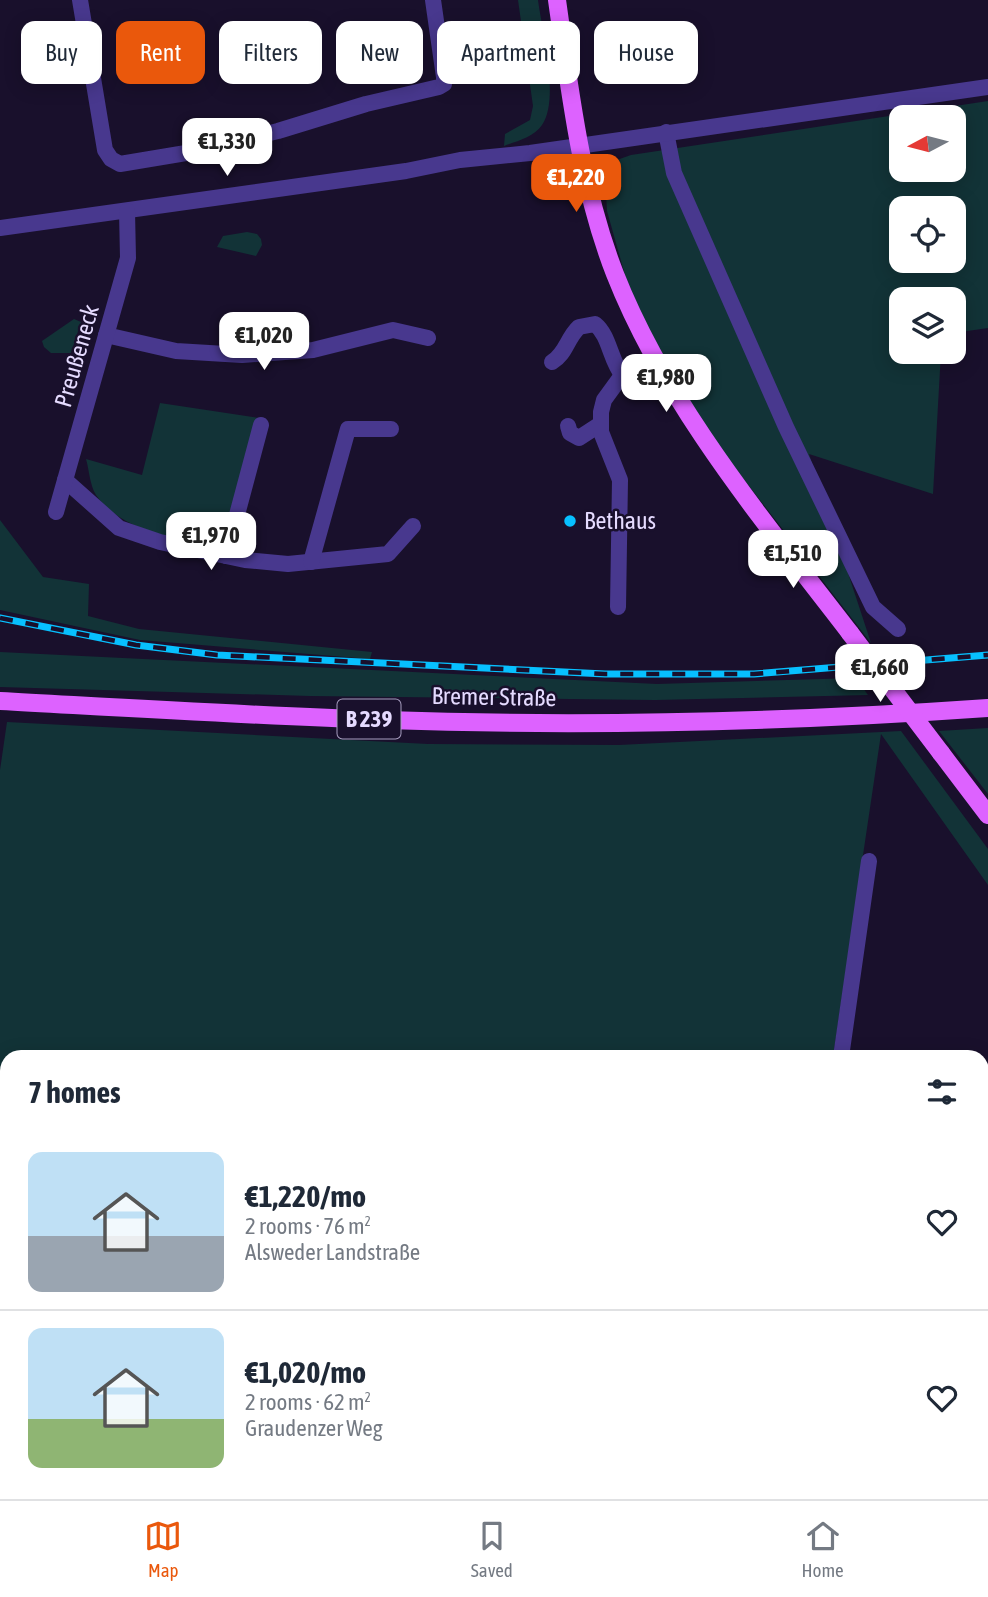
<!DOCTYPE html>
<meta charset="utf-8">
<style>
:root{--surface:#fff;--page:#f2f2f3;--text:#1f2937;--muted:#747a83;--line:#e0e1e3;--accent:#ea580c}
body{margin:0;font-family:"Asap Condensed",sans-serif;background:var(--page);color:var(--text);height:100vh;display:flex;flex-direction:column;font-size:26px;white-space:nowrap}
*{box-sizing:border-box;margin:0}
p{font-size:23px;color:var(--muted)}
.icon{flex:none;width:38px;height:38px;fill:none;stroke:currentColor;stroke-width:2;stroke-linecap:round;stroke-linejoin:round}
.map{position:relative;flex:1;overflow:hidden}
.side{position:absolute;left:0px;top:1050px;width:989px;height:450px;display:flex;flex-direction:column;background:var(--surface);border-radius:21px 21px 0 0;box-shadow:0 4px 18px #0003}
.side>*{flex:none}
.banner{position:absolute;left:21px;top:21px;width:947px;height:63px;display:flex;gap:14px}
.needle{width:46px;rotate:263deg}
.controls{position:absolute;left:889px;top:105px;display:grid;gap:14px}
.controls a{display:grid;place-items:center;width:77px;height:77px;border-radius:14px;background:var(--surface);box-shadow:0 4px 18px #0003;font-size:35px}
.price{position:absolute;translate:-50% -60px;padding:0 16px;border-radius:14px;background:#fff;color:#222;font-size:23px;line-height:46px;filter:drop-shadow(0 2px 4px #0008)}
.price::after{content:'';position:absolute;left:50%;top:42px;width:21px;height:16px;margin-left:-10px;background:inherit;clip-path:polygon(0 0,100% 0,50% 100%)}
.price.active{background:var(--accent);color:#fff}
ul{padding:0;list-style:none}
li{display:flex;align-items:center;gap:21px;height:175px;padding:0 28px}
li+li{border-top:2px solid var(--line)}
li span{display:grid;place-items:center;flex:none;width:196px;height:140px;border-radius:14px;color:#555}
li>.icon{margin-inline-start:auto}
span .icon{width:84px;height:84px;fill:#fffc;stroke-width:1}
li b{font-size:30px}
h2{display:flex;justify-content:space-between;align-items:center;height:84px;padding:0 28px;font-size:30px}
.chip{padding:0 24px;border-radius:14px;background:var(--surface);box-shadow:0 4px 18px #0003;font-size:24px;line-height:63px}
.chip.active{background:var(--accent);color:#fff}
.tabs{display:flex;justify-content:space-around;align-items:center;height:98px;border-top:2px solid var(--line);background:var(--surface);font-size:19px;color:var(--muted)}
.tabs a{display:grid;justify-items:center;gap:4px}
.tabs .active{color:var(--accent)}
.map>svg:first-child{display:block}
.green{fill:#123337;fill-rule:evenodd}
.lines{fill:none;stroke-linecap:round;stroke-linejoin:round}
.minor{stroke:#48388e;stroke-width:16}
.major{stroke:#dd62ff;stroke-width:18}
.rail-casing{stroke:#07c0ff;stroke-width:7}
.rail{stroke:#19102c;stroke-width:4.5;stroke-dasharray:13;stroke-linecap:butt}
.major-bridge{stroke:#dd62ff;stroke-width:18}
.poi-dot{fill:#07c0ff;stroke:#19102c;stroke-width:2.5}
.labels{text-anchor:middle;stroke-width:5;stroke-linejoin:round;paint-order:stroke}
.shield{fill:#19102c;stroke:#a89ec0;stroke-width:2}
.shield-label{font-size:23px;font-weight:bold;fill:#e5dbff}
.street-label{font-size:24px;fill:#e5dbff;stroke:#19102c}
.poi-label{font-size:24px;fill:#e5dbff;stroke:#19102c;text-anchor:start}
</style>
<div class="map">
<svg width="988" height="1499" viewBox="0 0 988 1499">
<rect width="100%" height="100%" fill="#19102c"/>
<g class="green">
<path d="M518 0H538C542 31 560 99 542 125 534 137 517 141 504 146L505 134 530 120 533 106Z"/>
<path d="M988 101V328L954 333V299H901V352H941L933 494 809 454 871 643 694 415 655 350 625 275 607 211 605 175 611 162 631 155ZM901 117H954V170H901ZM901 208H954V261H901Z"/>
<polygon points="247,232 257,234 261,239 262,245 256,256 217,247 223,236"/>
<polygon points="74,319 81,322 71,353 51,353 44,347 42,341"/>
<path d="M160 403 259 418 224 550C183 541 121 532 96 495 90 486 89 469 86 459L142 475Z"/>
<polygon points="0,520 43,577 89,584 88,616 139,629 372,652 370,659 140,640 0,610"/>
<polygon points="0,652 657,684 856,678 868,695 655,700 310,696 0,687"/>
<polygon points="7,722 428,744 619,745 901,731 988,849 988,885 881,734 833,1057 7,1057 7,1244 0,1242 0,770"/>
<polygon points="988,728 988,794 939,731"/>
<polygon points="988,1202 988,1368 982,1368 982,1205"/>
<polygon points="988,1431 988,1499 960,1499 962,1493 982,1493 982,1446"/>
</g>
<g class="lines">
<g class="minor">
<polyline points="80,0 105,150 111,159 120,164 192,152 278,131 366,104 439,87 444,84 444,77 433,0"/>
<polyline points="666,132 674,173 786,427 873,607 898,629"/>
<polyline points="0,228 406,171 460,160 530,153 988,87"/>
<polyline points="106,335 176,351 242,355 313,350 393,330 428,338"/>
<path d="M552 362C566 354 567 338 579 327L595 324C610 336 610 361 623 376"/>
<polyline points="568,426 570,433 579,438 599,425"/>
<polyline points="65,480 119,528 160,542 245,560 288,564 388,554 413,526"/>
<polyline points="56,512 128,258 127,211"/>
<polyline points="226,556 261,425"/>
<polyline points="311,562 348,429 391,429"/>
<polyline points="618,607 620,480 601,432 601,412 604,400 620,378 654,357"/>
<polyline points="841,1057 869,861"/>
<polyline points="0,1161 7,1163"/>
<polyline points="982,1183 988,1180"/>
<polyline points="76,1499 81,1493"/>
<polyline points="775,1499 775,1493"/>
</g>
<g class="major">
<path d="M557 0C570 92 581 187 615 274 667 406 764 521 850 633"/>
<path d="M0 701C128 708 257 716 386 720 586 727 788 722 988 708"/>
<polyline points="941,753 988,815"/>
</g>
<g class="rail-casing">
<polyline id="rail" points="0,618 136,645 217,655 605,674 754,674 988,655"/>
</g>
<use href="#rail" class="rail"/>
<polyline class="major-bridge" points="850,633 941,753"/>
</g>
<circle class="poi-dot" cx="570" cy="521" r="7"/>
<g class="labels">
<rect class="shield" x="337.5" y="699.5" width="63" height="39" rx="5"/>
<g class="shield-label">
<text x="369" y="727">B 239</text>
</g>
<g class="street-label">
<text transform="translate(77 356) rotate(-74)" y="8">Preußeneck</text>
<text transform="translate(494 697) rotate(1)" y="8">Bremer Straße</text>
</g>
<g class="poi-label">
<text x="584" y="529">Bethaus</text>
</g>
</g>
</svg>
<div class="controls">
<a><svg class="needle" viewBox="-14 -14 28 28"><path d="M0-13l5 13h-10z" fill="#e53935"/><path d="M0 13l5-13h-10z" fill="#747a83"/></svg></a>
<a><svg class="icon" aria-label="locate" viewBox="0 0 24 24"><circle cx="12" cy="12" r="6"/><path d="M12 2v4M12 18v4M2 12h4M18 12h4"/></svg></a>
<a><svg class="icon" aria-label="layers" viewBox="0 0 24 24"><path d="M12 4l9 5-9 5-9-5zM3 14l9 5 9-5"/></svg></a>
</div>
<b class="price" style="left:227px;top:178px">€1,330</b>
<b class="price active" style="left:576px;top:214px">€1,220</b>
<b class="price" style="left:264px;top:372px">€1,020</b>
<b class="price" style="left:666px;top:414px">€1,980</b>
<b class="price" style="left:211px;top:572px">€1,970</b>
<b class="price" style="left:793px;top:590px">€1,510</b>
<b class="price" style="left:880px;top:704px">€1,660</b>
<div class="banner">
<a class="chip">Buy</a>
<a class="chip active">Rent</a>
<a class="chip">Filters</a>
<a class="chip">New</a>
<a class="chip">Apartment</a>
<a class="chip">House</a>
</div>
<section class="side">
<h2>7 homes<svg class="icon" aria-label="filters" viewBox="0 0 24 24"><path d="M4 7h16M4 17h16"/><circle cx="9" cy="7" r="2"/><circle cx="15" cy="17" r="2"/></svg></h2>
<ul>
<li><span style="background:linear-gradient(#bfe0f5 60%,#9aa5b1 0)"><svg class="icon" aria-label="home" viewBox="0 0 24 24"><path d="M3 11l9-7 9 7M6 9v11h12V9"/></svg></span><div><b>€1,220/mo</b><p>2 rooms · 76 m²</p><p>Alsweder Landstraße</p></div><svg class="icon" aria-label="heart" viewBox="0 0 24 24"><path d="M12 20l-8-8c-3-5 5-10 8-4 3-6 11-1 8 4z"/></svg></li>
<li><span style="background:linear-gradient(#bfe0f5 65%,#8fb573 0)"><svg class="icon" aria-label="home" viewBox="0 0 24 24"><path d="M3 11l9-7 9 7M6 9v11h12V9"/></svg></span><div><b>€1,020/mo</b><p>2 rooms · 62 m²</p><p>Graudenzer Weg</p></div><svg class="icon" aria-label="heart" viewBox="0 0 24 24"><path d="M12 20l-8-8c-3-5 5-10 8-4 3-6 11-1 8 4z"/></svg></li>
</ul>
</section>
</div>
<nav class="tabs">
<a class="active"><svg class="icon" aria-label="map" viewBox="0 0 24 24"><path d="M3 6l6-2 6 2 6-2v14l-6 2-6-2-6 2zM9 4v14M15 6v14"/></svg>Map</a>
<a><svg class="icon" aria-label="saved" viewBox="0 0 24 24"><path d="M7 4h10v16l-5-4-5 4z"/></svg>Saved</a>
<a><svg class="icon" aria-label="home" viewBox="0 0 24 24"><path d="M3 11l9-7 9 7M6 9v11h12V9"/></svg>Home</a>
</nav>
